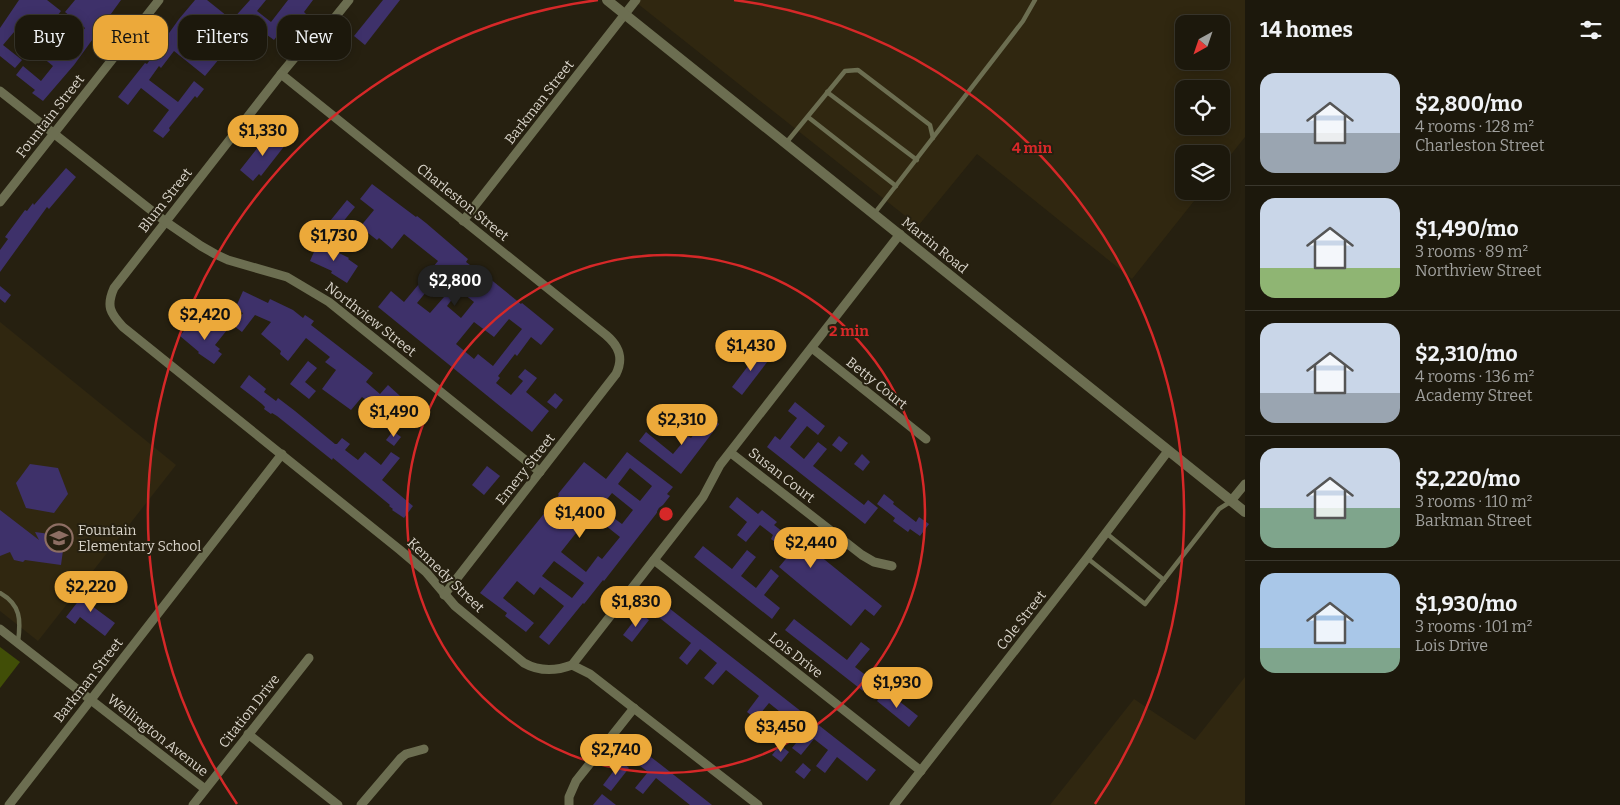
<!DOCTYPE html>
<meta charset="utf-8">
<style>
:root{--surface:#1c180c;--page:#252115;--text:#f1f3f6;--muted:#a0a09d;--line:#3a372d;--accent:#eca93a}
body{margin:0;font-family:Bitter,serif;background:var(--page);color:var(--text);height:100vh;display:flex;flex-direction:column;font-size:19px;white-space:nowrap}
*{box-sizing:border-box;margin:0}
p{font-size:16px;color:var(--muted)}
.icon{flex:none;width:28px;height:28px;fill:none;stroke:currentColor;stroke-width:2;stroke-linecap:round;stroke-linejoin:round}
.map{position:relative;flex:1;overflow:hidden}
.sheet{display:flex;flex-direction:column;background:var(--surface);width:375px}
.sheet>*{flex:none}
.banner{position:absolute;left:15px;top:15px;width:475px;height:45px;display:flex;gap:10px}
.needle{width:32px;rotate:220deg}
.fabs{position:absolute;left:1175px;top:15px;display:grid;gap:10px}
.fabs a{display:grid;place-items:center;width:55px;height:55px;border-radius:10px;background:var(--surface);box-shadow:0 2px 12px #0003,0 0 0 1px var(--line);font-size:25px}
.price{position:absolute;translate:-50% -42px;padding:0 11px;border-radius:18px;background:var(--accent);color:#111;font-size:16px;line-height:32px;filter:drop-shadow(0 1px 2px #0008)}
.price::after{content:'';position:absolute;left:50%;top:30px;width:15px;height:11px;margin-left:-8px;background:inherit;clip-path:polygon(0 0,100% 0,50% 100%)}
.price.selected{background:#222;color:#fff}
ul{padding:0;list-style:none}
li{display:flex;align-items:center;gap:15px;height:125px;padding:0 15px}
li+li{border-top:1px solid var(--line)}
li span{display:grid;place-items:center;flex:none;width:140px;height:100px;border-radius:15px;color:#555}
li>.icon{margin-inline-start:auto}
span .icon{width:60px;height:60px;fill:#fffc;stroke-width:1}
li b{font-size:21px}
h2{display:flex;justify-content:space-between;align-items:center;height:60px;padding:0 15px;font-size:21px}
.tag{padding:0 18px;border-radius:15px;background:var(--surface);box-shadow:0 2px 12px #0003,0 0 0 1px var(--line);font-size:18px;line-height:45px}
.tag.selected{background:var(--accent);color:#111}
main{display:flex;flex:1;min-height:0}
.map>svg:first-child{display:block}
.built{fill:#302710;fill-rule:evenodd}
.green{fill:#414e07}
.building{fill:#3e316a;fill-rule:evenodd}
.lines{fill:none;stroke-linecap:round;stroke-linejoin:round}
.service{stroke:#6c6e51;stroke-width:4.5}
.minor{stroke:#6c6e51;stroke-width:9}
.tertiary{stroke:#6c6e51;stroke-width:10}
.ring{fill:none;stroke:#d62828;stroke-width:2.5}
.labels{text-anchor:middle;stroke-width:4;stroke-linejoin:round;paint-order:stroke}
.street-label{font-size:14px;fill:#d9d4ca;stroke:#262010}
.poi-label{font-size:14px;fill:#d9d4ca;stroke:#262010;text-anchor:start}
.centre{fill:#d62828;stroke:#262010;stroke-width:2.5}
.ring-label{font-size:15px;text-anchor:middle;font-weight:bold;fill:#d62828;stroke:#262010;stroke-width:4;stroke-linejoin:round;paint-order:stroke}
</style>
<main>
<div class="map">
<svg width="1245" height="805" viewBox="0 0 1245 805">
<rect width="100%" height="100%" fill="#262010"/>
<g class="built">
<path d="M633 0H1245V137L1221 167V154H1184V191H1202L1132 279 977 154 918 226ZM1184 24H1221V61H1184ZM1184 89H1221V126H1184Z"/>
<polygon points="0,322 176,465 38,641 0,611"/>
<polygon points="1245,677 1245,805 1050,805 1134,699 1195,740"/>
</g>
<polygon class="green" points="0,647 20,662 0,688"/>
<g class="building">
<polygon points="19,0 47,0 61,11 54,20 52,18 36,38 20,25 3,45 22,60 15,68 0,56 0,28"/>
<polygon points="75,0 121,0 74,65 43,101 32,93 35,90 16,75 23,66 41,81 53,66 36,52 43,43 62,59 85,28 65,12"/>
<polygon points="195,0 207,0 232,20 250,0 266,0 257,11 271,22 288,0 313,0 304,12 306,14 297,25 290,19 274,40 248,21 230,43 233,45 226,54 224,53 205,76 174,51 161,68 159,66 149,80 178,102 194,81 204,89 197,98 195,96 169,128 170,130 163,138 153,131 169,110 141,88 128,105 118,97 145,63 147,64 179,19"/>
<polygon points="383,0 400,0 365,45 354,36"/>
<polygon points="270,132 286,144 261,176 259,174 253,181 240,170"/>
<polygon points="66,168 76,177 49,209 47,207 0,272 0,250 8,239 5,237 25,210 27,211 33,203 34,205"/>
<path d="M372 184 416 217 417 216 426 223 468 259 466 262 482 274 484 271 491 276 489 278 521 304 522 303 554 329 541 345 531 337 517 356 515 354 498 376 500 378 496 383 511 395 523 381 518 377 525 369 537 378 526 392 549 411 532 432 378 307 391 291 404 302 438 261 404 234 392 249 379 238 377 240 368 233 356 249 326 226 347 200 355 207 342 223 355 233 374 210 360 199ZM431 286 444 297 430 313 417 303ZM459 290 474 302 461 318 447 306ZM509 319 522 329 493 366 478 354 474 359 456 344 474 322 494 337Z"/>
<polygon points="319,243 349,258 348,259 358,266 347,283 331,273 332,271 310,261 317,245 318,246"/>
<polygon points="0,286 11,295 5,303 0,299"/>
<polygon points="243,291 268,303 270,299 293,310 303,318 305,315 314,321 311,325 373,373 366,382 380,394 388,385 410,405 411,403 418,408 407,421 390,408 373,429 365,422 377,408 362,397 351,410 322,389 336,370 325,362 330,357 306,338 288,361 280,354 281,351 261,334 271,322 255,315 242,332 234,326 243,313 235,309"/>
<polygon points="217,322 227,330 215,345 220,349 218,351 222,354 214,364 198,353 199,352 180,336 190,323 206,337"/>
<polygon points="761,349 771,357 742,395 732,387"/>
<polygon points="308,361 317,368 305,382 316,391 309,399 290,384"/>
<polygon points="249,375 265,388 266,389 264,392 276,401 278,398 295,411 335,444 337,444 342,438 350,444 345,450 358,460 365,452 381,465 391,452 400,458 382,480 413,506 404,518 392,510 393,509 389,506 390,505 333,458 332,460 277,416 272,413 271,414 264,409 265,407 262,404 240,387"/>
<polygon points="555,393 563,400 556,409 547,402"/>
<polygon points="795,402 825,426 818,435 807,426 790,447 804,459 818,442 827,449 813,466 864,505 868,500 878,508 865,524 767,447 775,436 780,440 797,418 788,411"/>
<polygon points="663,409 672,416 665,425 657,418"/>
<polygon points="709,416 719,424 681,474 639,441 646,432 673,454 688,436 691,438"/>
<polygon points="393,431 401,437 394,446 386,440"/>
<polygon points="839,436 848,443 841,452 832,445"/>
<path d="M627 452 673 487 667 494 670 496 604 581 603 580 584 604 583 603 549 645 539 637 564 606 540 587 534 595 517 581 503 598 534 623 526 632 505 616 507 613 480 593 559 495 558 494 584 462 606 479ZM630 468 652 486 640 501 618 484ZM612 493 633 510 622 524 600 508ZM591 514 620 537 602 559 598 556 586 572 561 552ZM554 561 584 583 572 598 542 576Z"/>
<polygon points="862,454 870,462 863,471 854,464"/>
<polygon points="30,464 58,468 68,494 54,513 26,508 16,483"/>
<polygon points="487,466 500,476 484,495 472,485"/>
<polygon points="884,494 894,502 893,504 916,522 919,517 929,524 920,536 910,529 908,532 893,521 895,518 877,504"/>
<polygon points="737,497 758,514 762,510 777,522 774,525 801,546 804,543 882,606 874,616 865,609 851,626 809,592 779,567 790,554 771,539 773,535 760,525 746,542 737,535 747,522 729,507"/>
<polygon points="0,510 39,540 35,532 65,536 61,565 25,560 23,562 14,560 10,552 0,556"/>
<polygon points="703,546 732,569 747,550 756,557 741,576 756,588 771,569 779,576 764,595 780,608 772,619 694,557"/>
<polygon points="90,586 101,594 92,606 115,623 105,636 80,617 75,624 66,617"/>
<polygon points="660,601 876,770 867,781 837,757 825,773 816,766 828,750 814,739 801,755 792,748 805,732 769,703 756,719 747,712 759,696 726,670 713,685 704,678 717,663 700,649 687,665 679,658 691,643 651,611"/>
<polygon points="640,613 649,620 632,642 623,635"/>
<polygon points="794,619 847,660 861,642 870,649 855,667 872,680 863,691 785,630"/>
<polygon points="885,690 918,716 909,727 877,701"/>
<polygon points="780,745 789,752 781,762 772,755"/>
<polygon points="639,748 660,764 712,805 690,805 656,778 643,794 635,788 648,772 631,759"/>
<polygon points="621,761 629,768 611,791 603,785"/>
<polygon points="803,763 811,770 804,779 795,772"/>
<polygon points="602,794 616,805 593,805"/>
</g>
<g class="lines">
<g class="service">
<polyline points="827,92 917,160"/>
<polyline points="808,117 896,186"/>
<polyline points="786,143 845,71 858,70 930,125 933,138"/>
<polyline points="874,214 1023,21 1035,0"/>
<polyline points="1106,533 1164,580"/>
<polyline points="1087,558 1145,604 1219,509 1230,502"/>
<path d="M0 593C21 605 21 620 18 642"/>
</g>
<g class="minor">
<path d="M349 0 328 26 296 56 281 74 114 288C106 306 110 313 123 327L400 550 426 572 455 606 524 663C540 672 556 671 572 665L590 674 758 805"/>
<path d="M281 74 606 335C619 346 624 358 616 374L444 595"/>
<polyline points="0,91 166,222 201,246 215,254 228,260 287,277 329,302 540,472"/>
<polyline points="0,202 159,0"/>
<polyline points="463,221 636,0"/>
<polyline points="812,348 926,439"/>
<polyline points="731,453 862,555 874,562 892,566"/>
<polyline points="1231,501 1245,484"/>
<polyline points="654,560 921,771"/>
<polyline points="0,629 205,789"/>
<polyline points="572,665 703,497 720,465 900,234"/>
<polyline points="248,734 338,805"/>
<polyline points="9,805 282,454"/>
<polyline points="193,805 309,658"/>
<polyline points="361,805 401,758 406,754 424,749"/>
<polyline points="569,805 569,797 576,781 634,708"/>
<polyline points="894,805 1087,558 1168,451"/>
</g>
<polyline class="tertiary" points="607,0 1245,512"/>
</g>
<g class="ring">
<circle cx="666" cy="514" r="259"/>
<path d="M237 804A518 518 0 0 1 598 0M734 0A518 518 0 0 1 1095 804"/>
</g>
<defs>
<g id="school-ring" transform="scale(1.4375)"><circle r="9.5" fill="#262010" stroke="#8d6e63" stroke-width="1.5"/><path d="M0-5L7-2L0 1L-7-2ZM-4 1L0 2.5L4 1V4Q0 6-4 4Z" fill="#8d6e63"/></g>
</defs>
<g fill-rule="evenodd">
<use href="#school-ring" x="59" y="538"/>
</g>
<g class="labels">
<g class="street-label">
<text transform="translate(539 102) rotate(-52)" y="5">Barkman Street</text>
<text transform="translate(50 116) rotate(-52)" y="5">Fountain Street</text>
<text transform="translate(165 200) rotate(-52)" y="5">Blum Street</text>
<text transform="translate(463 202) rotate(39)" y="5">Charleston Street</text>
<text transform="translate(935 245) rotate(39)" y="5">Martin Road</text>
<text transform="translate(371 319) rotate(38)" y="5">Northview Street</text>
<text transform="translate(877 383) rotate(39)" y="5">Betty Court</text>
<text transform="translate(525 469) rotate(-52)" y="5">Emery Street</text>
<text transform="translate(782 475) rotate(38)" y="5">Susan Court</text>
<text transform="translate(446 575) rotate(44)" y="5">Kennedy Street</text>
<text transform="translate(1021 620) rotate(-52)" y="5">Cole Street</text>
<text transform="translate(796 655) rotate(38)" y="5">Lois Drive</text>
<text transform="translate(88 680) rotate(-52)" y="5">Barkman Street</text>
<text transform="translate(249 711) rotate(-52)" y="5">Citation Drive</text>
<text transform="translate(158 735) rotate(38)" y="5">Wellington Avenue</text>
</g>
<g class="poi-label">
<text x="78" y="535">Fountain<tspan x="78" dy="16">Elementary School</tspan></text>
</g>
</g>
<circle cx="666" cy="514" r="8" class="centre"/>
<g class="ring-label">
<text x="1032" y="153">4 min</text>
<text x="849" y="336">2 min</text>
</g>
</svg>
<div class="fabs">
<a><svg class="needle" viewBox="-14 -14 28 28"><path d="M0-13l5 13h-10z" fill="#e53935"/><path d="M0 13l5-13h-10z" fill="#a0a09d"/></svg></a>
<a><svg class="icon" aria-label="locate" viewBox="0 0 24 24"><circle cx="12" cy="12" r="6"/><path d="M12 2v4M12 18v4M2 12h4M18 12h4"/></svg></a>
<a><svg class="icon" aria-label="layers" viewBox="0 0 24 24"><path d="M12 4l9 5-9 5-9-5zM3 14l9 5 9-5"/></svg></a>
</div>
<b class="price" style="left:263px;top:157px">$1,330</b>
<b class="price" style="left:334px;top:262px">$1,730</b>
<b class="price selected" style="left:455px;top:307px">$2,800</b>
<b class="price" style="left:205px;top:341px">$2,420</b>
<b class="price" style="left:751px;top:372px">$1,430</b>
<b class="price" style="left:394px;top:438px">$1,490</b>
<b class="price" style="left:682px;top:446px">$2,310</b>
<b class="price" style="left:580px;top:539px">$1,400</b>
<b class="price" style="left:811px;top:569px">$2,440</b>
<b class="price" style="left:91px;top:613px">$2,220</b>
<b class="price" style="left:636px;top:628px">$1,830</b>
<b class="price" style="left:897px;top:709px">$1,930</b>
<b class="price" style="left:781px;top:753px">$3,450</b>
<b class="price" style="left:616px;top:776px">$2,740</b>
<div class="banner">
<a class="tag">Buy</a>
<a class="tag selected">Rent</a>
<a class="tag">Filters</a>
<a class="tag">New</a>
</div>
</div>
<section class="sheet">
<h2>14 homes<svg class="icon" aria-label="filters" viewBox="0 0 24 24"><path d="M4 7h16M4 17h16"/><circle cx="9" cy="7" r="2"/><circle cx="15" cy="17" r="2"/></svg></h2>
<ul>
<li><span style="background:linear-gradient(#c9d6e8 60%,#9aa5b1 0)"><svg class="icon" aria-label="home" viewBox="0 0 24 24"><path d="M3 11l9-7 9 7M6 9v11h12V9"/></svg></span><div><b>$2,800/mo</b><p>4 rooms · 128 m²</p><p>Charleston Street</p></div></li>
<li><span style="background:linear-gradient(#c9d6e8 70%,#8fb573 0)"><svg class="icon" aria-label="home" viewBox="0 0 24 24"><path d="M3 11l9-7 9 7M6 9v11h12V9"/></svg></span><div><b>$1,490/mo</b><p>3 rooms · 89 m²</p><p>Northview Street</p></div></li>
<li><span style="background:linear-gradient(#c9d6e8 70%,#9aa5b1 0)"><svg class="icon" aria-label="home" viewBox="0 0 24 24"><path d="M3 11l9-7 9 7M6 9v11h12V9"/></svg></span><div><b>$2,310/mo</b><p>4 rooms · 136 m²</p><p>Academy Street</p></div></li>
<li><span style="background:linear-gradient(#c9d6e8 60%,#7fa58c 0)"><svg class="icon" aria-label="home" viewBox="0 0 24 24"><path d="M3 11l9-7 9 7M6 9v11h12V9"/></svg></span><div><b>$2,220/mo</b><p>3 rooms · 110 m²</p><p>Barkman Street</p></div></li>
<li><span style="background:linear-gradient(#a9c7e8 75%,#7fa58c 0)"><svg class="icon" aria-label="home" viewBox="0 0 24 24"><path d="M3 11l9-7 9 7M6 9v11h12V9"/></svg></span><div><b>$1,930/mo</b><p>3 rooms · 101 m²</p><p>Lois Drive</p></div></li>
</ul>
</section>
</main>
